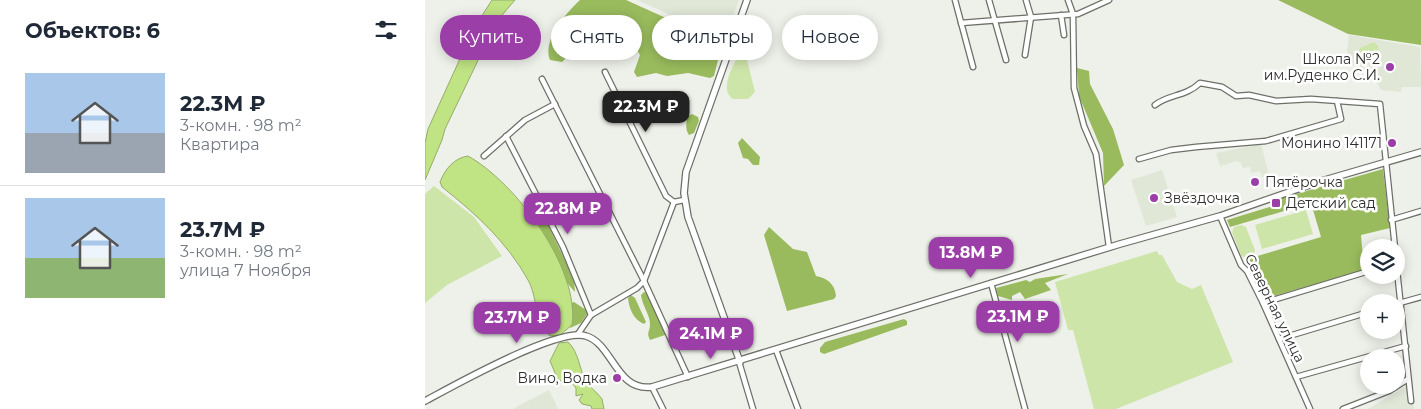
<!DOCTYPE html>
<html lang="ru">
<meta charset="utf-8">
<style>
:root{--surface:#fff;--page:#f6f6f7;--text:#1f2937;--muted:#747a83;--line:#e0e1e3;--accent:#9c3ea8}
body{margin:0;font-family:Montserrat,sans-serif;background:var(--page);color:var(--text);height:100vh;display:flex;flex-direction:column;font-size:19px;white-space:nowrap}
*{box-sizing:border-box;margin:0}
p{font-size:16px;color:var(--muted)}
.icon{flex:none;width:28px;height:28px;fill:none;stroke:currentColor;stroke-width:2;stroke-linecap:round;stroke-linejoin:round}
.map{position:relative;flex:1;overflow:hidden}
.drawer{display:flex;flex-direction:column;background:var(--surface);width:425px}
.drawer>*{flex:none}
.guide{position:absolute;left:15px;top:15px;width:475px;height:45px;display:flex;gap:10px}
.buttons{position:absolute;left:935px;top:239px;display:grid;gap:10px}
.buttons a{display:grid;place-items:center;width:45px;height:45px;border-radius:50%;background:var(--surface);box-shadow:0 2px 12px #0003;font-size:25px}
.price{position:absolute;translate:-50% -42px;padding:0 11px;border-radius:10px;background:var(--accent);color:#fff;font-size:16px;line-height:32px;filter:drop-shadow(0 1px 2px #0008)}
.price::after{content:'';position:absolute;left:50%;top:30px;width:15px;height:11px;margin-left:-8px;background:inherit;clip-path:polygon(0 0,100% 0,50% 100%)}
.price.on{background:#222;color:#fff}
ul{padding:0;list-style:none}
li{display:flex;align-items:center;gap:15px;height:125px;padding:0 25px}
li+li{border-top:1px solid var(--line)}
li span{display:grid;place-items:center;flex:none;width:140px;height:100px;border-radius:0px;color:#555}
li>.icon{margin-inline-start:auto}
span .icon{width:60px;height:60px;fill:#fffc;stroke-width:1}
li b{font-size:21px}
h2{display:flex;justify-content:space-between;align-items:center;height:60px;padding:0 25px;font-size:21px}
.tag{padding:0 18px;border-radius:22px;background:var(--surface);box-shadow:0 2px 12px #0003;font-size:18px;line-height:45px}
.tag.on{background:var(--accent);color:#fff}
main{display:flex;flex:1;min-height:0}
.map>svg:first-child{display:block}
.built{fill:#e0e7d7}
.green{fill:#cee5aa}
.forest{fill:#99bb5d}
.water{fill:#c0e384;stroke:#94ad6a}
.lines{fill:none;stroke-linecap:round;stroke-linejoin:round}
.minor-casing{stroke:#6c7068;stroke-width:7}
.secondary-casing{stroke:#6c7068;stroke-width:8}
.minor{stroke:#fff;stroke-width:4.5}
.secondary{stroke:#fff;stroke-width:5.5}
.poi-dot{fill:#9c3ea8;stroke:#fff;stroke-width:2}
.labels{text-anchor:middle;stroke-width:5;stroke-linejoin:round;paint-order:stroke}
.poi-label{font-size:14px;fill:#2e2f2c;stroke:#fff;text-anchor:end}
.street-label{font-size:14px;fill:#2e2f2c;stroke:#fff}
</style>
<main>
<section class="drawer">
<h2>Объектов: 6<svg class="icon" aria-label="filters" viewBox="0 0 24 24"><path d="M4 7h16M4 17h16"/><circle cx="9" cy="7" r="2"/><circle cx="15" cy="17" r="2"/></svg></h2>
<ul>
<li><span style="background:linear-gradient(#a9c7e8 60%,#9aa5b1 0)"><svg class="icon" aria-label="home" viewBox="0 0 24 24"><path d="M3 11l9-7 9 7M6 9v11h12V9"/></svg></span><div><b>22.3M ₽</b><p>3-комн. · 98 m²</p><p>Квартира</p></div></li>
<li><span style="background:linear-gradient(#a9c7e8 60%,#8fb573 0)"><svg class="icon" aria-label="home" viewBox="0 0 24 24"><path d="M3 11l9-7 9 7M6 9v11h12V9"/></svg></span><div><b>23.7M ₽</b><p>3-комн. · 98 m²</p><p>улица 7 Ноября</p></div></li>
</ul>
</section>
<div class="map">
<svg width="996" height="409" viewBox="0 0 996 409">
<rect width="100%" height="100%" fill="#eef1e9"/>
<g class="built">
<polygon points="212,0 314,0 299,39"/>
<polygon points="924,35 995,47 996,87 977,87 976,92 956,90 946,72 921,63"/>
<polygon points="836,144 844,175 837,177 835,171 826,173 825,167 818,168 816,163 812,161 795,166 791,153"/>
<polygon points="737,170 752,217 721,226 706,180"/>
<polygon points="982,386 984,401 988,401 989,409 943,409"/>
<polygon points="124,390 133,409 89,409 93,406"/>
</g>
<g class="green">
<polygon points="949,42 953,46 953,50 939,58 936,57 933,53 935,48"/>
<path d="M317 55 322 60 330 92 323 99H308C295 90 306 70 312 58Z"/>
<polygon points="9,186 49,217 77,256 22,285 0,303 0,194"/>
<polygon points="881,210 888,234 837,249 830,225"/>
<polygon points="816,225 821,227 830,250 829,255 821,258 816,256 807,232 809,227"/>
<polygon points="732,251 734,255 737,255 752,282 767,289 776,285 808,362 691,409 669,409 648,330 643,330 630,282"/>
</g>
<g class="forest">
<path d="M155 0H201L241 18 263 37 286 39 295 43 296 48 289 76 285 78 263 73 242 76 231 73 212 77 209 72 215 55 212 50 187 35 170 33 160 49 146 53 137 62 125 60C117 40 141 13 155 0Z"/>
<polygon points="853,0 996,0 996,45 923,34"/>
<polygon points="652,68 664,71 665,84 688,129 699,165 679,186 678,153 654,96"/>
<path d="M267 114 273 117 274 121 269 133 264 135C260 130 261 121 263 116Z"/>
<polygon points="317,138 335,157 334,165 328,165 323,159 318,158 313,143"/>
<polygon points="958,169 965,228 936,235 939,270 838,299 819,260 896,237 886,203 805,227 802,220 854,204 857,198"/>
<polygon points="98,202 109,202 115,208 149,279 150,292 142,283 123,241"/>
<path d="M344 227 368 249 382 252 391 276C402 278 410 284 411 296L409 299 362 311 339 235Z"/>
<polygon points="643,274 620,283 626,290 600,299 595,292 587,296 587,300 573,296 571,288 601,280 605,282 610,279"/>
<path d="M219 292 222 293 240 332V335L225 340C221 332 225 332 225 324 225 315 217 305 216 295Z"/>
<path d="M206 295 210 298 221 322 219 324C209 320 204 309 203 298Z"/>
<polygon points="149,302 161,310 162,314 156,323 145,328 148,318 146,303"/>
<polygon points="479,319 482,321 482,325 399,354 395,352 395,348 400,342"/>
</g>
<g class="water">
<polygon points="67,0 90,0 72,21 20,129 17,140 0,180 0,143 3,129 49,28"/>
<path d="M43 156C90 182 155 268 147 325L135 335 125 336C109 321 113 298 103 280 82 242 50 213 17 187L15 182C20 169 29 158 43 156Z"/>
<path d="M143 342C154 352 154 369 161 381 166 389 172 392 177 399L179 409H167L166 406 157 404 154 400 158 394 151 396V388L148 384 133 380 125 361 134 343Z"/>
</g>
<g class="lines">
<g class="minor-casing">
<g id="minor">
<polyline points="530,0 548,67"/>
<polyline points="564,0 581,60"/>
<polyline points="643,0 648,14 649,88 659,126 671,154 684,247"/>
<polyline points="636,15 639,35"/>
<polyline points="536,23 653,14 684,0"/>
<polyline points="600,55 606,17 601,0"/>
<polyline points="180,72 241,196 249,202 259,200"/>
<polyline points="117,79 219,281 263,377"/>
<path d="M730 105C744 94 760 97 775 83L797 87 811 96 824 95 851 101 886 99 955 104 970 248"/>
<polyline points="81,136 138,247 166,315 153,334"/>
<polyline points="59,156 100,120 130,104"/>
<polyline points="714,159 746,150 771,147 841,141 916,119 912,101"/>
<polyline points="795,216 816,265 822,271 838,303 885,409"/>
<polyline points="966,220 996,211"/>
<polyline points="971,261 986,401"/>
<polyline points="566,283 600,409"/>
<polyline points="838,303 944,271"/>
<polyline points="971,304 996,297"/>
<polyline points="166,315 212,288 219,281 249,202"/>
<polyline points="854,339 944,312"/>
<polyline points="351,350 373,409"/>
<polyline points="314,362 328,409"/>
<polyline points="871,377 981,346"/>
<polyline points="227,387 238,409"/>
<polyline points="918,409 964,391 983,379"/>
</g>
</g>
<g class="secondary-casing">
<g id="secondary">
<polyline points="315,362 263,217 259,193 261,172 322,0"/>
<path d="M0 401C28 386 133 327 161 336 188 344 191 392 227 387L695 244 795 216 893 182 996 152"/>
</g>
</g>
<use href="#minor" class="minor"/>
<use href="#secondary" class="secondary"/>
</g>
<g class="poi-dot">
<circle cx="965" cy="67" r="5"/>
<circle cx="967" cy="143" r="5"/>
<circle cx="830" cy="182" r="5"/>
<circle cx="729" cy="198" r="5"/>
<rect x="846" y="198" width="10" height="10" rx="2.5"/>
<circle cx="192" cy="378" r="5"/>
</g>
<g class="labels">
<g class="poi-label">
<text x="955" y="64">Школа №2<tspan x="955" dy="16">им.Руденко С.И.</tspan></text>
<text x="957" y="148">Монино 141171</text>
<text x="840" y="187" text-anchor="start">Пятёрочка</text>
<text x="739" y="203" text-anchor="start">Звёздочка</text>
<text x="861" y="208" text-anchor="start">Детский сад</text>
<text x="182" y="383">Вино, Водка</text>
</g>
<g class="street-label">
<text transform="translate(850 308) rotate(64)" y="5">Северная улица</text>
</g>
</g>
</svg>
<div class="buttons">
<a><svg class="icon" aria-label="layers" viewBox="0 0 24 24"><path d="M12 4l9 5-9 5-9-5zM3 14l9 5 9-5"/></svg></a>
<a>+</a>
<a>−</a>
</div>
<b class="price on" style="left:221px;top:133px">22.3M ₽</b>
<b class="price" style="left:143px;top:235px">22.8M ₽</b>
<b class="price" style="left:546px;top:279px">13.8M ₽</b>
<b class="price" style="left:593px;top:343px">23.1M ₽</b>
<b class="price" style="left:92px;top:344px">23.7M ₽</b>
<b class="price" style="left:286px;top:360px">24.1M ₽</b>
<div class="guide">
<a class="tag on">Купить</a>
<a class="tag">Снять</a>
<a class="tag">Фильтры</a>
<a class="tag">Новое</a>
</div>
</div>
</main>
